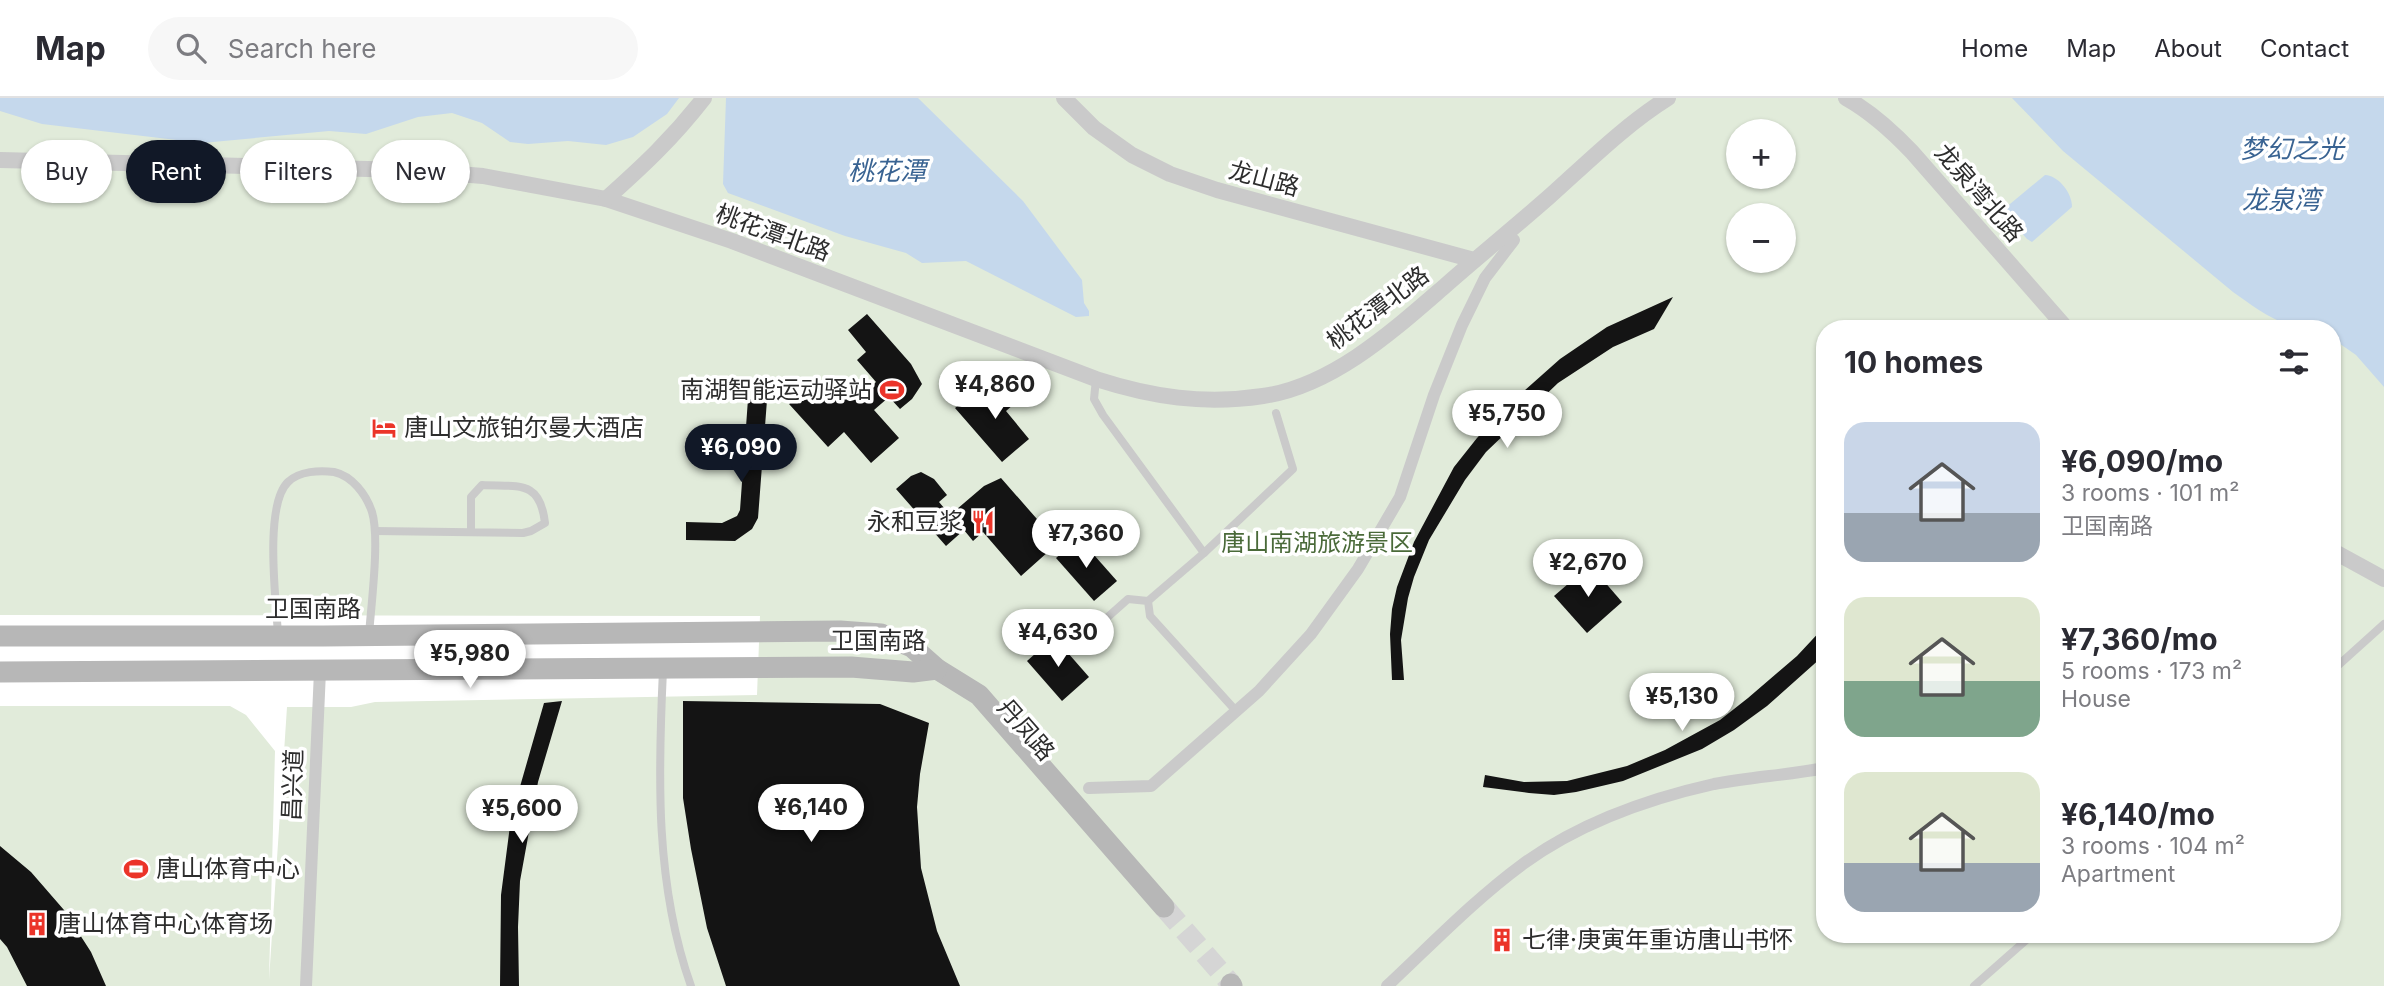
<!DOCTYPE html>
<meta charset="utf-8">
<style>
:root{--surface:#fff;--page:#f7f7f7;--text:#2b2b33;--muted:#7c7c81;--line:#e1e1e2;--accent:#111827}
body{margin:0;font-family:Inter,"Noto Sans SC",sans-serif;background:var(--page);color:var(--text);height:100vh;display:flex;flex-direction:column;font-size:26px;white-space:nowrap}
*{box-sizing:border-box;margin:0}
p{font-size:23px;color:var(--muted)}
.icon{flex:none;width:38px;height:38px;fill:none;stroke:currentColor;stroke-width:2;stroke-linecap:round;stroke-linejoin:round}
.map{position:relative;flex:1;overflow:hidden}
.side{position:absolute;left:1816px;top:222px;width:525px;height:623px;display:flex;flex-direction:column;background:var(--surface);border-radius:28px;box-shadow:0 2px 5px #0004}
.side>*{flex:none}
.banner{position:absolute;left:21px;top:42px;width:665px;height:63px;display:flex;gap:14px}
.controls{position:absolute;left:1726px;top:21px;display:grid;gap:14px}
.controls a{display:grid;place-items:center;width:70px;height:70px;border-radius:50%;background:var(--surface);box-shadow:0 2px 5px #0004;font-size:35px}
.price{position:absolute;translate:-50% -60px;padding:0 16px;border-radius:24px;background:#fff;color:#222;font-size:23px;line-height:46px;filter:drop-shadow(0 2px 4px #0008)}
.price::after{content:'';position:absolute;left:50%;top:42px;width:21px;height:16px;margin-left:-10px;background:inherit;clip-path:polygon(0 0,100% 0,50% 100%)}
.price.current{background:var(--accent);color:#fff}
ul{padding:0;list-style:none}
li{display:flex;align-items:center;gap:21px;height:175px;padding:0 28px}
li span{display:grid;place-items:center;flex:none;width:196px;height:140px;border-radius:21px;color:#555}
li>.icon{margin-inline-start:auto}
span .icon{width:84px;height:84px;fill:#fffc;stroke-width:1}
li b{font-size:30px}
h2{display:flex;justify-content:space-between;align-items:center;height:84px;padding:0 28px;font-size:30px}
.tag{padding:0 24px;border-radius:32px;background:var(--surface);box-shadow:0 2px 5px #0004;font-size:24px;line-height:63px}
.tag.current{background:var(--accent);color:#fff}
header{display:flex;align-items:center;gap:42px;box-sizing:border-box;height:98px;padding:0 35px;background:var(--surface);border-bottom:2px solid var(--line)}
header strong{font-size:33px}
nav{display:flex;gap:38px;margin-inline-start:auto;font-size:24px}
.search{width:490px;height:63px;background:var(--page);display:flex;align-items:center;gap:18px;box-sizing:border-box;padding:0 24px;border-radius:38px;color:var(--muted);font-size:26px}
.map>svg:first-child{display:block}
.green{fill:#e1ebda;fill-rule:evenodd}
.water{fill:#c5d8ec}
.building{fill:#141414}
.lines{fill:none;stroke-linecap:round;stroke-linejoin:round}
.secondary-tunnel{stroke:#d5d5d5;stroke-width:21;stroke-dasharray:21 10;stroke-linecap:butt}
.service{stroke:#cacaca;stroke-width:8}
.pedestrian{stroke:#cacaca;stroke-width:12}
.minor{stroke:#cacaca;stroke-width:16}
.secondary{stroke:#b7b7b7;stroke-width:21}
.labels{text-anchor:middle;stroke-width:7;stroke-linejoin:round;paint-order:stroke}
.street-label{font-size:24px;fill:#2d2d2d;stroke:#fff}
.poi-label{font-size:24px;fill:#2d2d2d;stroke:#fff;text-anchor:start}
.park-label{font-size:24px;fill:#4a6a39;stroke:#fff}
.water-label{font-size:26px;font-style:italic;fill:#396392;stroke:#fff}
</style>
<header>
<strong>Map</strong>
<div class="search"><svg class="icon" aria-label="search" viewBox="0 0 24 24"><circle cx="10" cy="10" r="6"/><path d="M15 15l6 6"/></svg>Search here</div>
<nav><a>Home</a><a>Map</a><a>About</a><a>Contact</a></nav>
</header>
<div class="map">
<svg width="2384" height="888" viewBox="0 0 2384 888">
<rect width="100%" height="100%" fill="#fff"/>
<path class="green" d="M0 0H2384V888H0V608H230L246 617 275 653 269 882 287 609H351L375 604 757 597 760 518 0 517ZM1738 33H1783V79H1738ZM1738 117H1783V163H1738ZM1825 231H2333V836H1825Z"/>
<g class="water">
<polygon points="0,0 679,0 667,16 633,39 606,47 568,43 528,46 510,44 482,25 452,15 418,19 366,36 329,33 202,45 42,26 0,13"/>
<polygon points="726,0 918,0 1023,103 1082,182 1084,205 1089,213 1089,218 1076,219 966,163 922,165 906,155 845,138 728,95 723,86"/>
<path d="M2012 0H2384V289L2356 257 2333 241V231C2323 231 2313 232 2304 231 2278 227 2254 209 2233 194L2063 53Z"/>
<path d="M2045 77C2059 78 2072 95 2072 109L2032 144 2027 141 2006 117 2004 111Z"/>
</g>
<g class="building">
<polygon points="1673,199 1654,231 1613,249 1558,285 1486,354 1465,382 1429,442 1414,479 1408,500 1401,542 1404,582 1392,582 1390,536 1392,511 1397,489 1414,444 1454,369 1477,340 1505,310 1560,261 1607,229"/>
<polygon points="867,216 911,266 922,286 912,301 900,311 889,299 874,312 899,340 871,365 844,334 828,349 789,306 810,288 820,301 846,278 862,296 876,284 857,262 866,254 848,232"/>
<polygon points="1007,284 1021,300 1006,313 1029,341 1002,364 955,310 972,296 982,306"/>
<polygon points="748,301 767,302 758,420 752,431 735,443 686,442 686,424 722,425 737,418 740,412"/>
<polygon points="921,374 934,381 947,397 939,404 950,417 984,388 1001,380 1058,445 1021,478 983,434 973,443 964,432 946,448 896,391 911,378"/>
<polygon points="1079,440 1117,483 1094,503 1056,460"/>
<polygon points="1590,467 1622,504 1587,535 1554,498"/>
<polygon points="1825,528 1825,556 1822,559 1767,608 1734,632 1702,651 1623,683 1576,694 1554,697 1529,695 1483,689 1485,677 1524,684 1567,683 1627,668 1665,652 1720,622 1748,600 1797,558"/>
<polygon points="1054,539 1089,579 1062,603 1027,563"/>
<polygon points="562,603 538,684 520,783 518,829 519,888 500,888 501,797 511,720 544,605"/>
<polygon points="683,603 880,606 929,625 920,676 917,709 921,770 937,833 960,888 726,888 707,830 691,751 683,700"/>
<polygon points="0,748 31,774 64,812 91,854 106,888 27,888 7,849 0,841"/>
</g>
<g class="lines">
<polyline class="secondary-tunnel" points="1164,809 1231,886"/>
<g class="service">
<polyline points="1096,281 1094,301 1103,317 1204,455"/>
<path d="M375 433 523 435 531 433 545 425C540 381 518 389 482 387L471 399V433"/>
<polyline points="1148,503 1204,455 1293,371 1276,315"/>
<path d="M278 536C276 503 264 407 288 384 299 373 320 372 334 374 352 378 366 396 372 414 380 440 371 508 369 537"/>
<polyline points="1074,549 1128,501 1148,503 1150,518 1237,614"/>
<path d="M663 572C658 678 655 787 691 888"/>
<polyline points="2333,572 2384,526"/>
<polyline points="1974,888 2033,836"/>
</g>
<g class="pedestrian">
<polyline points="1089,690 1151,688 1259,593 1311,536 1358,471 1400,399 1434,297 1462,227 1485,180 1514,142"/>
<polyline points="306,888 320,573"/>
<path d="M1387 888C1431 847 1474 802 1523 766 1578 726 1647 701 1714 686 1751 679 1788 677 1825 670"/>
</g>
<g class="minor">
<polyline points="1064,0 1094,30 1132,57 1170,76 1217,92 1474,162"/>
<path d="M1846 0C1871 14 1892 33 1912 54L2067 231"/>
<path d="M0 62 409 72 483 78 606 101 732 143 1096 281C1152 299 1204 307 1263 298 1333 288 1394 232 1446 187 1480 157 1516 128 1550 98 1588 64 1625 27 1668 0"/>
<path d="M606 101C644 67 672 41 704 0"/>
<polyline points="2333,453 2384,481"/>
</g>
<g class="secondary">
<polyline points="0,538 323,538 840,533 881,536 912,549 937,571 979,597 1164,809"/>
<polyline points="0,574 851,569 913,574 937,571"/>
<polyline points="1231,886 1232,888"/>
</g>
</g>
<defs>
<g id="stadium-bare" transform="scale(1.89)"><path d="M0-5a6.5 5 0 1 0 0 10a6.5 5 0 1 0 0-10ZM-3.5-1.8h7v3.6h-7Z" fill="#eb3429" stroke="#fff" stroke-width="2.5" paint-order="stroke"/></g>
<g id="hotel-bare" transform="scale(1.89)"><path d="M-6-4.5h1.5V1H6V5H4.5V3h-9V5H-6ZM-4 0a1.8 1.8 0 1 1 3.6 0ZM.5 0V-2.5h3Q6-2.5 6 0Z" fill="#eb3429" stroke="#fff" stroke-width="2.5" paint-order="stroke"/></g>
<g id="restaurant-bare" transform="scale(1.89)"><path d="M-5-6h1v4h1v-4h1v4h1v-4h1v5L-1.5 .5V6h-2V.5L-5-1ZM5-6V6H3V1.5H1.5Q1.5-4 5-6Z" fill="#eb3429" stroke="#fff" stroke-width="2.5" paint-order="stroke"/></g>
<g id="building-bare" transform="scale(1.89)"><path d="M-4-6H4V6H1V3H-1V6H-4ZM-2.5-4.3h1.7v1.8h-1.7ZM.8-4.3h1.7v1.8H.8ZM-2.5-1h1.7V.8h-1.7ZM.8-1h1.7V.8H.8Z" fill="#eb3429" stroke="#fff" stroke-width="2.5" paint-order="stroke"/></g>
</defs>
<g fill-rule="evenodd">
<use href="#stadium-bare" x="892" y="292"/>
<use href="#hotel-bare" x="384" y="330"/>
<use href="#restaurant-bare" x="983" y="424"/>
<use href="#stadium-bare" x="136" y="771"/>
<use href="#building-bare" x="37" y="826"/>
<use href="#building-bare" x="1502" y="842"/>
</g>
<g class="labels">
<g class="street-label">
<text transform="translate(1264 81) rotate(15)" y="8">龙山路</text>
<text transform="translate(1979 95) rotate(49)" y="8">龙泉湾北路</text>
<text transform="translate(773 135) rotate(20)" y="8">桃花潭北路</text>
<text transform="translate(1378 210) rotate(-37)" y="8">桃花潭北路</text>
<text x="313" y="519">卫国南路</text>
<text x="878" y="551">卫国南路</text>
<text transform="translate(1026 632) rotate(49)" y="8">丹凤路</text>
<text transform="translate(293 687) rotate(-88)" y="8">昌兴道</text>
</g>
<g class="poi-label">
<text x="872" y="300" text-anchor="end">南湖智能运动驿站</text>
<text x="404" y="338">唐山文旅铂尔曼大酒店</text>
<text x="963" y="432" text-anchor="end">永和豆浆</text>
<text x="156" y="779">唐山体育中心</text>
<text x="57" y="834">唐山体育中心体育场</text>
<text x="1522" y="850">七律·庚寅年重访唐山书怀</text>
</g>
<g class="park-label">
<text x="1317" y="453">唐山南湖旅游景区</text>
</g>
<g class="water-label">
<text x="2292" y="60">梦幻之光</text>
<text x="887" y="82">桃花潭</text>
<text x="2281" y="111">龙泉湾</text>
</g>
</g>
</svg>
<div class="controls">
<a>+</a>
<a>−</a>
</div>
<b class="price" style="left:995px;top:323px">¥4,860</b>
<b class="price" style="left:1507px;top:352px">¥5,750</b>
<b class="price current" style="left:741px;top:386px">¥6,090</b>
<b class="price" style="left:1086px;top:472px">¥7,360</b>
<b class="price" style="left:1588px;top:501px">¥2,670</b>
<b class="price" style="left:1058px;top:571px">¥4,630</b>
<b class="price" style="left:470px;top:592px">¥5,980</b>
<b class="price" style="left:1682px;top:635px">¥5,130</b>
<b class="price" style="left:811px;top:746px">¥6,140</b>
<b class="price" style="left:522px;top:747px">¥5,600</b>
<div class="banner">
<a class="tag">Buy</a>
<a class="tag current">Rent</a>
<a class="tag">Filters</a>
<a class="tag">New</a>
</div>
<section class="side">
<h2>10 homes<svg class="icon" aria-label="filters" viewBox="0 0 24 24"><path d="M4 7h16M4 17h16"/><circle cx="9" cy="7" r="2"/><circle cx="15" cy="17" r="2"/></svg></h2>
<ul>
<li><span style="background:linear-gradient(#c9d6e8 65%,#9aa5b1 0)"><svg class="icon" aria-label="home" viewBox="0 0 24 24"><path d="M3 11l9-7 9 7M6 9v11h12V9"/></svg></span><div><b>¥6,090/mo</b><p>3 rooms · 101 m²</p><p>卫国南路</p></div></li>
<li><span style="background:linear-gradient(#dfe7d0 60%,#7fa58c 0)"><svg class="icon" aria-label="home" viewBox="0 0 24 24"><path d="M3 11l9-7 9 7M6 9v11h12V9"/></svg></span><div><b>¥7,360/mo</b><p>5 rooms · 173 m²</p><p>House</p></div></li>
<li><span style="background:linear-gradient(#dfe7d0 65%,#9aa5b1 0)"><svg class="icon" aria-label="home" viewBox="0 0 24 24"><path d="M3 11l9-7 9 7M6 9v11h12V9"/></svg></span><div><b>¥6,140/mo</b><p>3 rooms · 104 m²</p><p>Apartment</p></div></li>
</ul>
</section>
</div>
